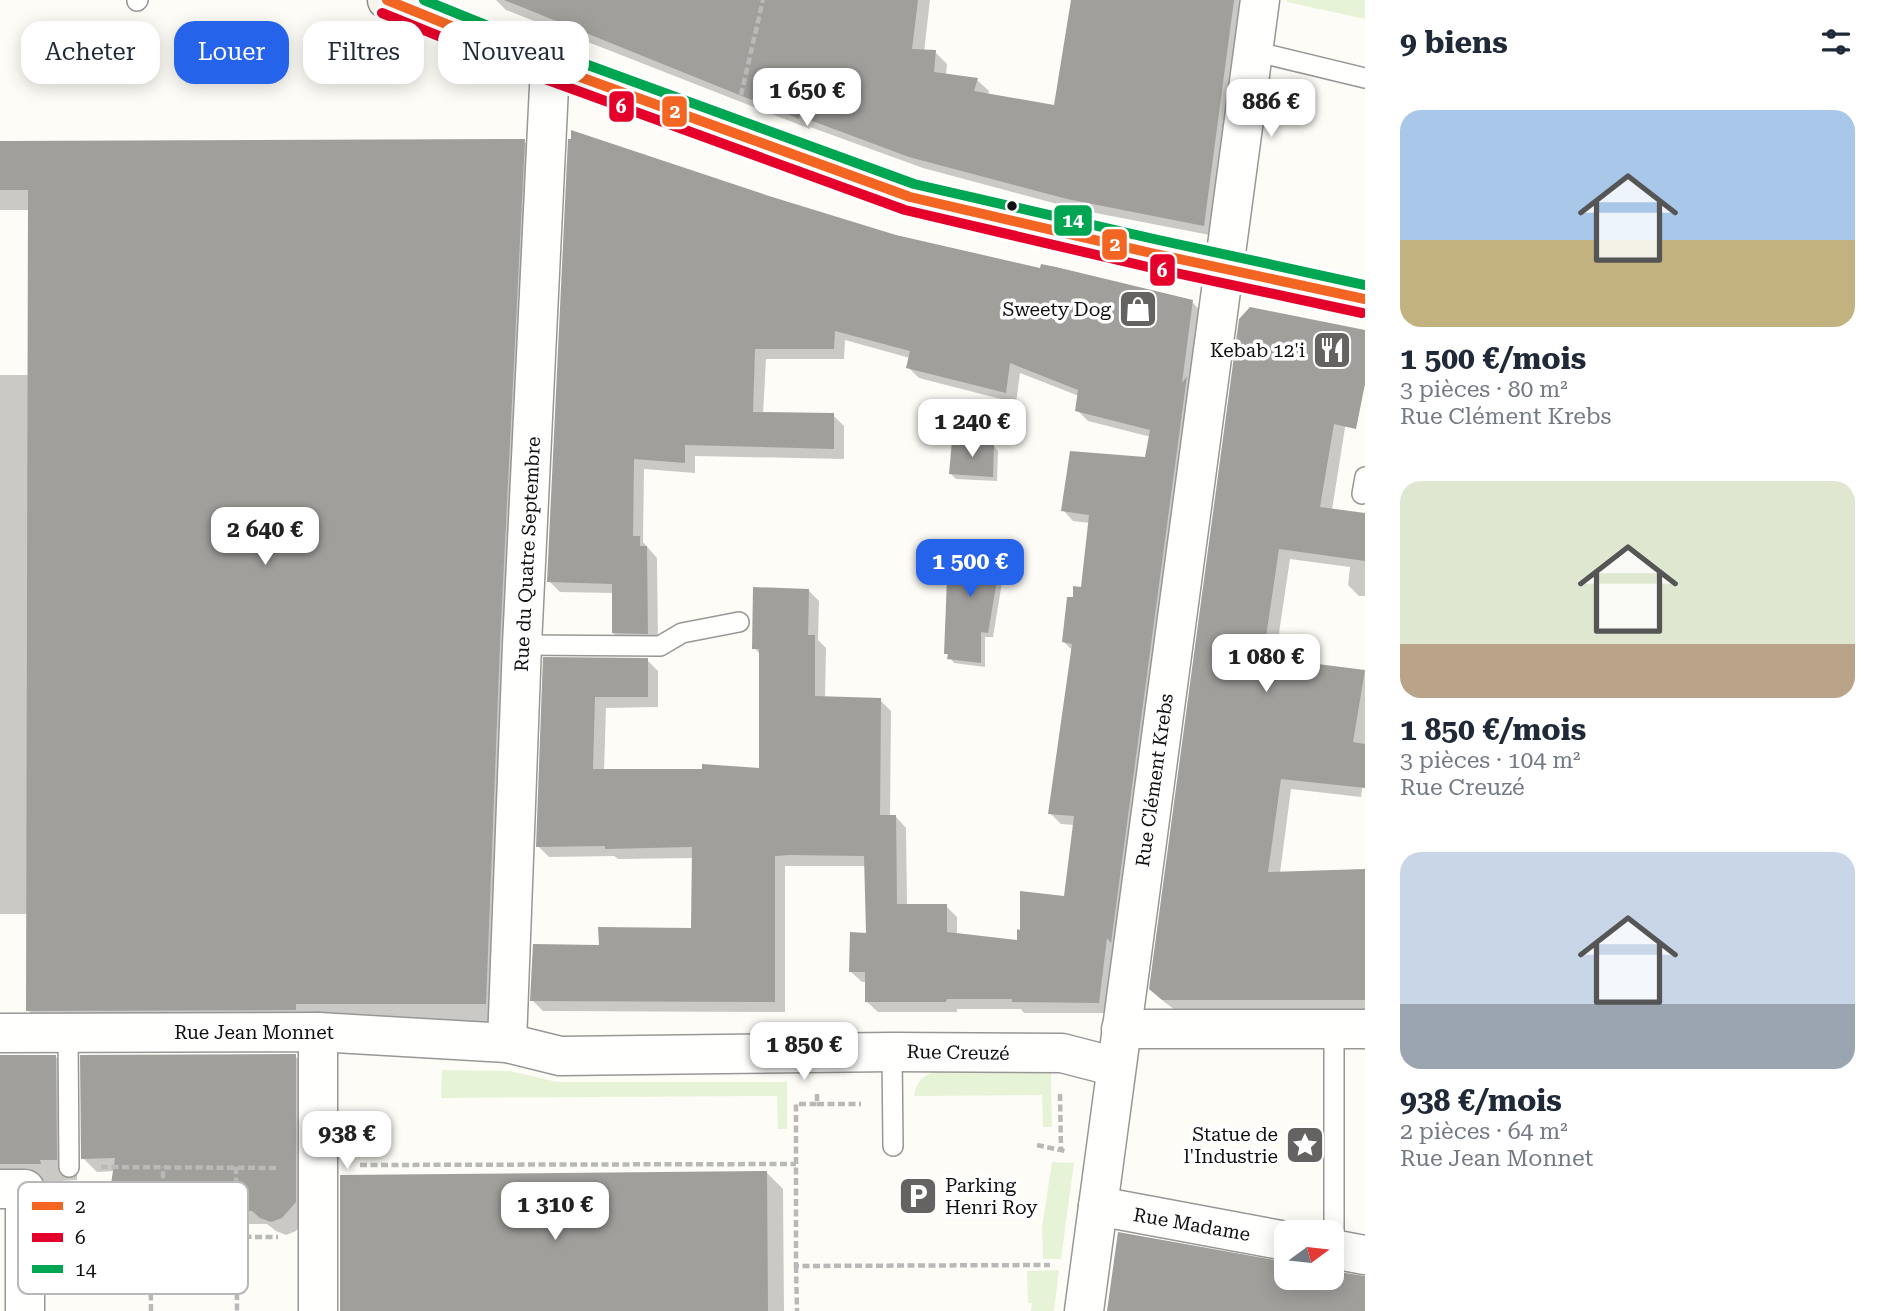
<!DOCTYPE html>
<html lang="fr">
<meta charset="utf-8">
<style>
:root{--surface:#fff;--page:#f6f6f7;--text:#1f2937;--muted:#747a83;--accent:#2563eb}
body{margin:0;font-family:"Roboto Serif",serif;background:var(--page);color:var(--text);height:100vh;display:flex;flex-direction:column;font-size:26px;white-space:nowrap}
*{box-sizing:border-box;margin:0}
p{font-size:23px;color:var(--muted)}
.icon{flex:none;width:38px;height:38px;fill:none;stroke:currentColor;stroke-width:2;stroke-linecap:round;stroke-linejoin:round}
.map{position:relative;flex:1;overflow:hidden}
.side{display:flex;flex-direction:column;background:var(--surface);width:525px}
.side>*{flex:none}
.banner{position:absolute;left:21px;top:21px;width:665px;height:63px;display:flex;gap:14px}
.needle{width:46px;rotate:75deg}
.controls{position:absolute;left:1274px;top:1220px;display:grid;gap:14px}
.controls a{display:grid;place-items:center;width:70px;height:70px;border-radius:14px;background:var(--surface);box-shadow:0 4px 18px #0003;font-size:35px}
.price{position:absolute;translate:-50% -60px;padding:0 16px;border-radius:14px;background:#fff;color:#222;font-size:23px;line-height:46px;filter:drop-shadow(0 2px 4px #0008)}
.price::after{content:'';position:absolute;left:50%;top:42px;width:21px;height:16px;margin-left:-10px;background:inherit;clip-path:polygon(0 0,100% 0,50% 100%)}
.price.active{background:var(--accent);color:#fff}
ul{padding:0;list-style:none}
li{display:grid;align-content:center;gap:14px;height:371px;padding:0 35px}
li span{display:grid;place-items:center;height:217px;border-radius:21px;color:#555}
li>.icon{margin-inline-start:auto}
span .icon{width:126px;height:126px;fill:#fffc;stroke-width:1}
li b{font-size:30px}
h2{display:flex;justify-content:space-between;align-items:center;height:84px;padding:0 35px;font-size:30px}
.chip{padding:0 24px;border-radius:21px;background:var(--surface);box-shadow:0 4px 18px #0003;font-size:24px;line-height:63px}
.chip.active{background:var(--accent);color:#fff}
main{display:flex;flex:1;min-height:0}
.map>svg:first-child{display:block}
.green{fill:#e7f3d7}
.shadow{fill:#0003}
.building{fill:#a19f9c}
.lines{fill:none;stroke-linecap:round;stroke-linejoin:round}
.lane-casing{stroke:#979795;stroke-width:22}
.street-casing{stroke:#979795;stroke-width:41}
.secondary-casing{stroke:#8e8d8b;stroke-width:41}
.path{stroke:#b9b9b8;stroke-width:4.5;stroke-dasharray:7 3.5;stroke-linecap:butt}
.lane{stroke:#fffffe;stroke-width:19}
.street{stroke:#fffffe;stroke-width:38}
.secondary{stroke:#f6f4eb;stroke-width:38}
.bus-1-casing{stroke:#fff;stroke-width:16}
.bus-2-casing{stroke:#fff;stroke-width:16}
.bus-3-casing{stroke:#fff;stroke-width:16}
.bus-1{stroke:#f26522;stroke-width:10}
.bus-2{stroke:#e4002b;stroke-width:10}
.bus-3{stroke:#00a651;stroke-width:10}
.bus-dot{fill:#111;stroke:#fff;stroke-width:2.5}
.labels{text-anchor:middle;stroke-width:7;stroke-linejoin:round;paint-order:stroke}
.poi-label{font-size:19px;fill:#111;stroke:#fff;text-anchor:end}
.street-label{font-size:19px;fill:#111;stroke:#fff}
.key{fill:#fff;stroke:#b8b8b8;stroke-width:2}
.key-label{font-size:19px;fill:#111}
.line-badge{stroke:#fff;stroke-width:2.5}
.badge-label{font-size:19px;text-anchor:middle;font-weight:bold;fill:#fff}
</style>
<main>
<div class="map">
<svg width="1365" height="1311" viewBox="0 0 1365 1311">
<rect width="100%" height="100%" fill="#fdfcf7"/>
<g class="green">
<polygon points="1286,0 1365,0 1365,19 1287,2"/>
<polygon points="442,1070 510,1071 557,1082 787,1082 787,1129 778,1129 777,1096 441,1098"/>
<path d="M938 1071H1051L1052 1127H1043L1042 1095 914 1096C916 1081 924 1074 938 1071Z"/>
<polygon points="1052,1162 1074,1163 1061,1259 1043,1259 1042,1227"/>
<polygon points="1059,1270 1054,1311 1031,1311 1032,1303 1028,1303 1027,1271"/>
</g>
<g class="shadow">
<polygon points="496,0 930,0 924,52 935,52 947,64 946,75 977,80 989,91 988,95 1055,108 1073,0 1246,0 1215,236 1080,210 923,168 810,127 810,129 506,10"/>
<polygon points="524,141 545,162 507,1024 49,1031 28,1010 29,914 0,914 0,375 30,375 30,210 0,210 0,142"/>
<polygon points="769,198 895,237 1192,302 1203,313 1109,1013 1024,1013 1021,1009 957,1009 957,1012 878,1012 867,1002 867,982 862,982 851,972 868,935 866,866 785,866 785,1012 543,1011 532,1000 601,947 693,929 693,858 618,859 614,856 549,857 538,846 545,659 647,660 658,671 658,707 606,708 604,771 761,770 761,655 754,648 808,590 819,601 818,640 826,648 825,698 880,700 891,711 890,817 896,817 906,828 907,906 946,906 957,917 957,935 1019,941 1065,898 1074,825 1061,824 1050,813 1073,651 1064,642 1075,599 1083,589 1090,523 1073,521 1063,510 1147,459 1151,437 1088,421 1077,410 1079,396 1020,373 1016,403 919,378 908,367 910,358 845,340 844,359 766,359 763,414 833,415 844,426 844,459 695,456 695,473 644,469 643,542 657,558 658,644 624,643 613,633 614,593 560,592 549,581"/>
<polygon points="1241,320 1359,339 1332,510 1365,515 1365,596 1359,596 1348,585 1350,567 1290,559 1275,660 1365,672 1365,765 1361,797 1291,789 1280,873 1365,871 1365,1010 1175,1010 1162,1000"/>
<polygon points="993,445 998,451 997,481 956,479 951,474"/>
<polygon points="1002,547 1007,552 993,637 985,637 985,667 954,663 946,653"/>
<polygon points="0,1056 55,1056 76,1077 77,1180 61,1181 61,1184 0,1184"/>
<polygon points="295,1056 309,1069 309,1216 296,1231 286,1235 276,1231 267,1224 232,1224 223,1232 213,1235 203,1232 195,1224 159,1225 146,1235 136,1235 112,1214 115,1171 97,1172 83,1158"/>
<polygon points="767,1173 783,1189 784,1311 341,1311"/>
<polygon points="1120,1234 1286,1265 1286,1278 1332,1278 1332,1273 1365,1278 1365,1311 1109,1311"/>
</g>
<g class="building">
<polygon points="504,0 918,0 912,49 936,50 934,72 978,78 974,91 1054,105 1071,0 1234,0 1204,226 1067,199 909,157 799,116 799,119"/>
<polygon points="571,130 769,196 896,235 1040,268 1041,264 1056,267 1193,300 1182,383 1187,376 1111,943 1107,938 1099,1003 1012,1002 1012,999 947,999 946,1002 865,1002 865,972 849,972 850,932 866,933 864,856 789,855 775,856 775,1002 530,1001 533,944 599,945 598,927 691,928 692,847 605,849 605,846 536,847 543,657 648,658 648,697 595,697 593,769 702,769 702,764 759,768 759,649 752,649 753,587 809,589 808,635 815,635 815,696 881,698 880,815 896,815 897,904 947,904 947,932 1017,940 1017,929 1020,930 1020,891 1064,896 1074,816 1048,814 1072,644 1062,642 1067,597 1073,597 1073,586 1081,587 1089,515 1061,511 1070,451 1145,457 1150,430 1075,411 1078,390 1010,363 1006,393 906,368 910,351 835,331 834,349 755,349 753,412 834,413 834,449 685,445 685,463 634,459 633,536 640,536 640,546 647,546 648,634 612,633 612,584 547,582 568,139 571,139"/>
<polygon points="525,139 500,644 486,1004 296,1004 296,1010 26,1011 28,190 0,190 0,141"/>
<polygon points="1250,307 1365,330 1365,384 1356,429 1334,424 1320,507 1365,513 1365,561 1279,549 1263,657 1365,670 1353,742 1365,744 1365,788 1281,779 1268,872 1365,869 1365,1000 1162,1000 1149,989 1239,319"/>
<polygon points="952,440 994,444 993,477 949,474"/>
<polygon points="960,542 1003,545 988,633 981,632 981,663 947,659 948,654 944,654 948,553 959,554"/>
<polygon points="296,1054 296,1202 282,1218 271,1222 260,1218 252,1211 218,1211 209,1218 198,1222 187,1218 179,1211 145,1212 138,1219 127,1223 121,1222 111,1215 108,1203 115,1158 81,1159 80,1055"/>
<polygon points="0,1055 56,1055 57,1160 40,1160 41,1164 0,1164"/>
<polygon points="767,1171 768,1311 340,1311 340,1175"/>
<polygon points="1118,1232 1286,1262 1286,1278 1332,1278 1332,1271 1365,1276 1365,1311 1107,1311"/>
</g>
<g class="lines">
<g class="lane-casing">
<g id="lane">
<polyline points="137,1 138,0"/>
<polyline points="1253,51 1365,78"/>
<polyline points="1362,494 1365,477"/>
<polyline points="522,645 660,646 682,633 739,622"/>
<polyline points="1334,1029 1334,1250"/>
<polyline points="68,1032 69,1167"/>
<polyline points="892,1052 893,1146"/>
</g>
</g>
<g class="street-casing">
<g id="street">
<polyline points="1121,1029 1365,1029"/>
<polyline points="318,1032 318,1311"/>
<polyline points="0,1033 318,1032 507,1043 560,1056 892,1052 1062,1053 1116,1067"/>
<polyline points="507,1043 522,645 550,66"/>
<polyline points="0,1189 25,1189 25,1311"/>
<polyline points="1098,1206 1286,1241"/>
<polyline points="1332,1249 1365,1255"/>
<polyline points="1084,1311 1260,0"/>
</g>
</g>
<g class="secondary-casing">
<polyline id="secondary" points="387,0 550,66 910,197 1151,253 1365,299"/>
</g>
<g class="path">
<polyline points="741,95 763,0"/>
<polyline points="817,1094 817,1104 796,1104 796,1266 1050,1265"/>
<polyline points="1060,1094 1061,1150 1065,1151"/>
<polyline points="817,1104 861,1104"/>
<polyline points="1037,1145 1060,1150"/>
<polyline points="360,1165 796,1164"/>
<polyline points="101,1167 278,1168"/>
<polyline points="236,1167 237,1311"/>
<polyline points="92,1189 92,1236 278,1237"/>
<path d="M113 1199 116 1194 125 1190C143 1193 140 1203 141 1218 142 1225 146 1229 150 1235"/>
<polyline points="64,1235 92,1236"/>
<polyline points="796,1266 797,1311"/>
<polyline points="151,1311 150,1236 163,1215 163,1167"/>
</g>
<use href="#lane" class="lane"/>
<use href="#street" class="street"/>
<use href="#secondary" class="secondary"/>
<g class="bus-1-casing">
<polyline id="bus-1" points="387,0 550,66 910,197 1151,253 1365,299"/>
</g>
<g class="bus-2-casing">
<polyline id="bus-2" points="382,13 545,79 905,210 1148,267 1362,313"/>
</g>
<g class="bus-3-casing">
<polyline id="bus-3" points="424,0 555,53 914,184 1154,239 1365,285"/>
</g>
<use href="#bus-1" class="bus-1"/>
<use href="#bus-2" class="bus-2"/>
<use href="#bus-3" class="bus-3"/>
</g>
<defs>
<g id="shop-square" transform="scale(2.0125)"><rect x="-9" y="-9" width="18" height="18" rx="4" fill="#646362" stroke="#fff"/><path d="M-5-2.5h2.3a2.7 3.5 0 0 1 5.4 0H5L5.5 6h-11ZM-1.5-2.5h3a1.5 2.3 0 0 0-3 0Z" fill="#fff"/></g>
<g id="restaurant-square" transform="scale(2.0125)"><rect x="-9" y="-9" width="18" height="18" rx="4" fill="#646362" stroke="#fff"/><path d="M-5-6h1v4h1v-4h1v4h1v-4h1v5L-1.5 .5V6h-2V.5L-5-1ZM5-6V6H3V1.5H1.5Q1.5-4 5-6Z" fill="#fff"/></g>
<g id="sight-square" transform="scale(2.0125)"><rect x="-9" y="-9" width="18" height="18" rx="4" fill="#646362" stroke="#fff"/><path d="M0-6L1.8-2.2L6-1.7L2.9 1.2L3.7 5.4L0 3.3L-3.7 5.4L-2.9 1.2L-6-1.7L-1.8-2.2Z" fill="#fff"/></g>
<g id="parking-square" transform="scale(2.0125)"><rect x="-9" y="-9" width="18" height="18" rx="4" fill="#646362" stroke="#fff"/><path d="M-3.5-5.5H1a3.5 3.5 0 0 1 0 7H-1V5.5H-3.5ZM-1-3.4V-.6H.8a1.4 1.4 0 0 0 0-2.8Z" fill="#fff"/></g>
</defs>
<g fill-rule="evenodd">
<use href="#shop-square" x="1138" y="309"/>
<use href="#restaurant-square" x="1332" y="350"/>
<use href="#sight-square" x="1305" y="1145"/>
<use href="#parking-square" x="918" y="1196"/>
</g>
<circle class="bus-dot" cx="1012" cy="206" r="6"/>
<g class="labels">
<g class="poi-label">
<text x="1111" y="316">Sweety Dog</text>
<text x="1305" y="357">Kebab 12'i</text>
<text x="1278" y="1141">Statue de<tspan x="1278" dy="22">l'Industrie</tspan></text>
<text x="945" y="1192" text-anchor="start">Parking<tspan x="945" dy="22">Henri Roy</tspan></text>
</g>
<g class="street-label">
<text transform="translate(527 554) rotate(-87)" y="7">Rue du Quatre Septembre</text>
<text transform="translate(1154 780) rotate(-82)" y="7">Rue Clément Krebs</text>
<text x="254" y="1039">Rue Jean Monnet</text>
<text transform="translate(958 1052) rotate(1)" y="7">Rue Creuzé</text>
<text transform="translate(1192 1224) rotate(10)" y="7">Rue Madame</text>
</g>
</g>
<rect x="18" y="1182" width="230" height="112" rx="10" class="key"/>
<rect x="32" y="1202" width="31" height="8" fill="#f26522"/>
<rect x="32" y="1233" width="31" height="9" fill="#e4002b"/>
<rect x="32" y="1265" width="31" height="8" fill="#00a651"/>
<g class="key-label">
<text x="75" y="1213">2</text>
<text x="75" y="1244">6</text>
<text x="75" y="1276">14</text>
</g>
<g class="line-badge">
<rect x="608" y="90" width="27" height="33" rx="7" fill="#e4002b"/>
<rect x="661" y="95" width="27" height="33" rx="7" fill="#f26522"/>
<rect x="1053" y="204" width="40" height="33" rx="7" fill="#00a651"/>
<rect x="1101" y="228" width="27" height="33" rx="7" fill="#f26522"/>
<rect x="1149" y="253" width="27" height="34" rx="7" fill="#e4002b"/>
</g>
<g class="badge-label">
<text x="621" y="113">6</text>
<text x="675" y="118">2</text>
<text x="1073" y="227">14</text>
<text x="1115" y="251">2</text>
<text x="1162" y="277">6</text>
</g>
</svg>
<div class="controls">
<a><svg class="needle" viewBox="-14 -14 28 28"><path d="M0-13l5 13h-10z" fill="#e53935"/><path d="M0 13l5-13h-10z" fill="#747a83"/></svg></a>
</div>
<b class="price" style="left:807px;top:128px">1 650 €</b>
<b class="price" style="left:1271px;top:139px">886 €</b>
<b class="price" style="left:972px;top:459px">1 240 €</b>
<b class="price" style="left:265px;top:567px">2 640 €</b>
<b class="price active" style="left:970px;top:599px">1 500 €</b>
<b class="price" style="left:1266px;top:694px">1 080 €</b>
<b class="price" style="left:804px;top:1082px">1 850 €</b>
<b class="price" style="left:347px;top:1171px">938 €</b>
<b class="price" style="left:555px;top:1242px">1 310 €</b>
<div class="banner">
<a class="chip">Acheter</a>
<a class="chip active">Louer</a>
<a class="chip">Filtres</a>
<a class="chip">Nouveau</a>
</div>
</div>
<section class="side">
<h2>9 biens<svg class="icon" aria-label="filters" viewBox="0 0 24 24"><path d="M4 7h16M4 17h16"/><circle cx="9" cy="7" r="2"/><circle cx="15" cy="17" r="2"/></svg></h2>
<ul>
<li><span style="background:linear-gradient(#a9c7e8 60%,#c2b280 0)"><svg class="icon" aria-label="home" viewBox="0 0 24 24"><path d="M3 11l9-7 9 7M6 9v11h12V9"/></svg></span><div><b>1 500 €/mois</b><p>3 pièces · 80 m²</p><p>Rue Clément Krebs</p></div></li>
<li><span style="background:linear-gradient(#dfe7d0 75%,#b9a48a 0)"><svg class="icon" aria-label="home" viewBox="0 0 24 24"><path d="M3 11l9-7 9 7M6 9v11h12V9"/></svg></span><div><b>1 850 €/mois</b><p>3 pièces · 104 m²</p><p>Rue Creuzé</p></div></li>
<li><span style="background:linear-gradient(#c9d6e8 70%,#9aa5b1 0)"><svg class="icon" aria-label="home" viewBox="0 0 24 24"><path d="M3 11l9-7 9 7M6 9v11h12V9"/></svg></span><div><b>938 €/mois</b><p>2 pièces · 64 m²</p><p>Rue Jean Monnet</p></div></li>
</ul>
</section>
</main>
